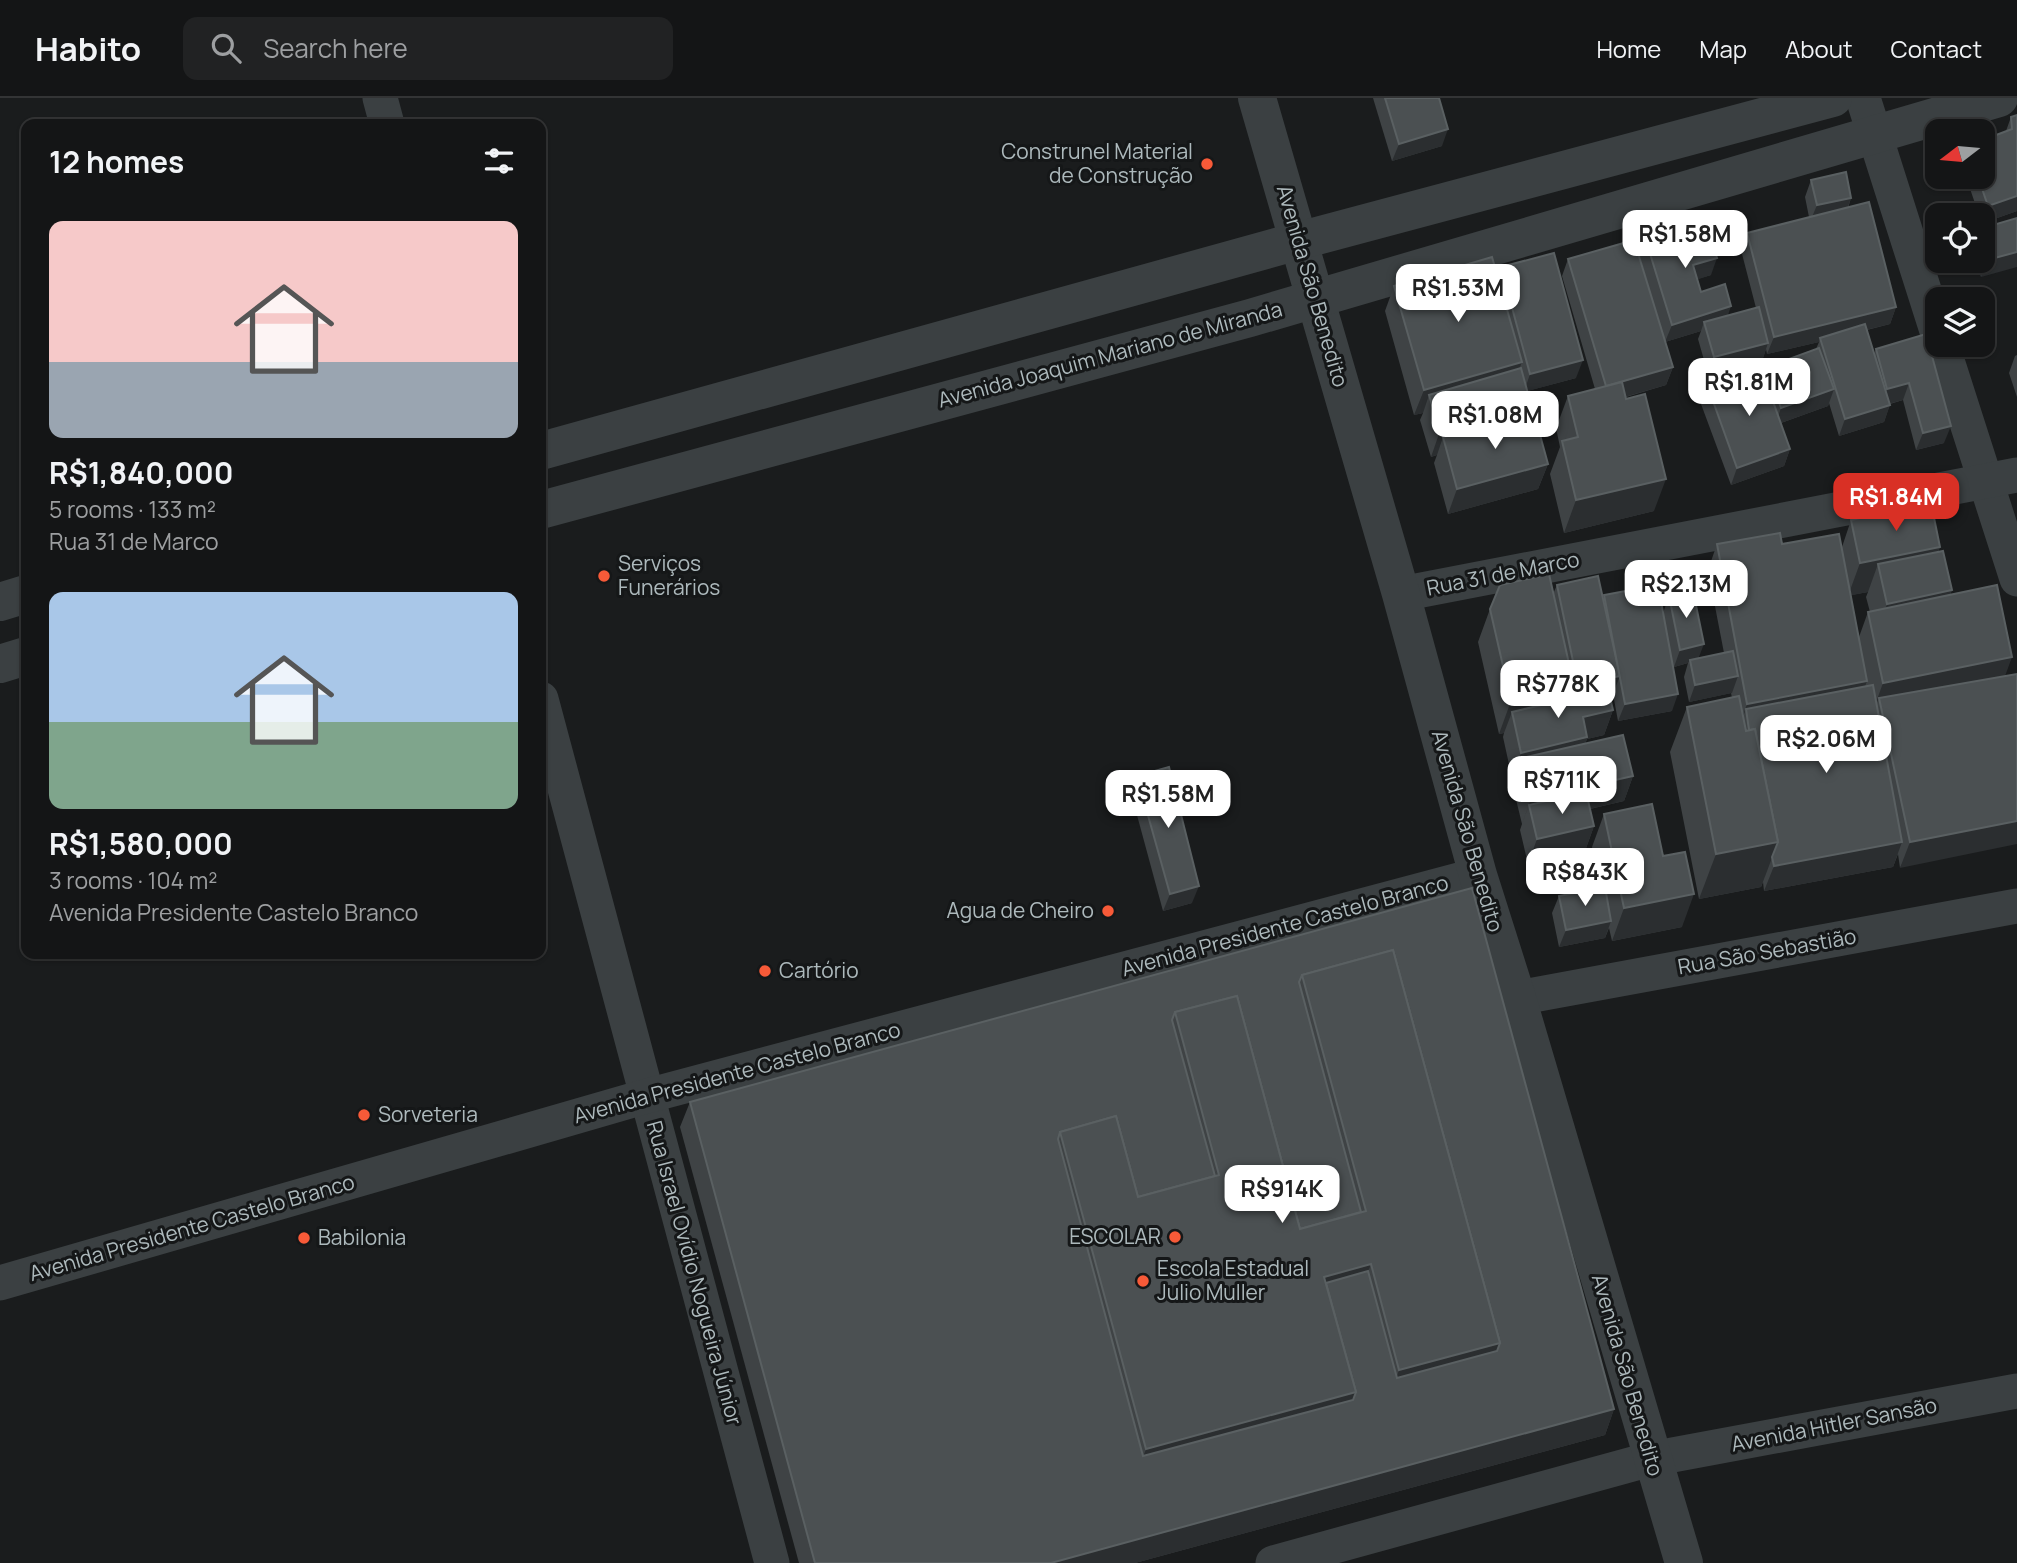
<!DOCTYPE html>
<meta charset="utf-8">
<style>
:root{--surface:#141516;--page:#212223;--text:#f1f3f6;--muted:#9d9fa1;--line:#333435;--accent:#d93025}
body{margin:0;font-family:Manrope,sans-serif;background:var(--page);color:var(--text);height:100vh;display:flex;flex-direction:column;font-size:26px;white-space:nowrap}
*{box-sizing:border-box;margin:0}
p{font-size:23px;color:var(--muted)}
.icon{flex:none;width:38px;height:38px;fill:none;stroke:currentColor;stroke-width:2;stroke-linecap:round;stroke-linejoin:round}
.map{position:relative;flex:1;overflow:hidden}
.drawer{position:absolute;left:21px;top:21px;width:525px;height:840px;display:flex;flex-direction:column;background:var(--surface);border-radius:14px;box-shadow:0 2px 5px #0004,0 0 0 2px var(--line)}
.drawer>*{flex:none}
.needle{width:46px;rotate:254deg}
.fabs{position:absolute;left:1925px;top:21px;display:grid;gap:14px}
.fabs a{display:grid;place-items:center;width:70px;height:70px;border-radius:14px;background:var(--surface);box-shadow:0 2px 5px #0004,0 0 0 2px var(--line);font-size:35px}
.price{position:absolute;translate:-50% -60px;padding:0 16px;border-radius:14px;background:#fff;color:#222;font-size:23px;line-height:46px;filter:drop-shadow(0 2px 4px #0008)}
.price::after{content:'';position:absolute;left:50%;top:42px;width:21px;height:16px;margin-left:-10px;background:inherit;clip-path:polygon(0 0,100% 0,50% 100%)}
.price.on{background:var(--accent);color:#fff}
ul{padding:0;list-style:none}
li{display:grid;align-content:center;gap:14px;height:371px;padding:0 28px}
li span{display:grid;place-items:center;height:217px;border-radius:14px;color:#555}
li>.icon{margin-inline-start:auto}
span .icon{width:126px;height:126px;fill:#fffc;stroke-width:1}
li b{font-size:30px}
h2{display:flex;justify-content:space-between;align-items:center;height:84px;padding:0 28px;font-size:30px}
header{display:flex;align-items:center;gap:42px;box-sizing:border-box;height:98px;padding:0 35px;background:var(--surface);border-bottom:2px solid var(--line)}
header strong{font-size:33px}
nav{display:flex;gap:38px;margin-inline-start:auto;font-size:24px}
.search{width:490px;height:63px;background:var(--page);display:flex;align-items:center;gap:18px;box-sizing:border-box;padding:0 24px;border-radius:14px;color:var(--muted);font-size:26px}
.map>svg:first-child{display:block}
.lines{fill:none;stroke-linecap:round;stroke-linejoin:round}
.minor{stroke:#3b4042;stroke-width:35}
.tertiary{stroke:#3b4042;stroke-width:38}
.wall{fill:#3f4345;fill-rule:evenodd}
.shaded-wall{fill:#2b2e30}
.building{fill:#4b5052;stroke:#5a6062;stroke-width:2;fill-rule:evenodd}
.poi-dot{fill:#f75a38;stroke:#151718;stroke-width:2.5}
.labels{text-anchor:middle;stroke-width:6;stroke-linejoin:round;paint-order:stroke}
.poi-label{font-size:21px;fill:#adb9bc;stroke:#151718;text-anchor:start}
.street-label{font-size:21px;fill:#adb9bc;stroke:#151718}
</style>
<header>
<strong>Habito</strong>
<div class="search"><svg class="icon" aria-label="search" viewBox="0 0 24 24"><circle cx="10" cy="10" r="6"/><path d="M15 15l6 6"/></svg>Search here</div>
<nav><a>Home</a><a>Map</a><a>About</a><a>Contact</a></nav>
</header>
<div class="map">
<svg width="2017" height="1465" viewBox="0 0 2017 1465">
<rect width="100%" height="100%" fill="#1a1c1d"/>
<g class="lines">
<g class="minor">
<polyline points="380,0 387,26"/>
<polyline points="1863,0 1937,233"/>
<polyline points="1942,247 2017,481"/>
<polyline points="1401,496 2017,377"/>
<polyline points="541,601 772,1465"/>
<polyline points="1517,900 2017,808"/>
<polyline points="0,1185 647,998 1478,777"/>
<polyline points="1273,1465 1651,1361 2017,1293"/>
</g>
<g class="tertiary">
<polyline points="1257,0 1401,496 1478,777 1517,900 1684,1465"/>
<polyline points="541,353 1298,143 1833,0"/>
<polyline points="541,412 1250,220 1999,0"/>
<polyline points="0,504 26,496"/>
<polyline points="0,566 26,558"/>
</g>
</g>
<g class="wall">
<polygon points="1373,0 1439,0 1442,48 1392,63"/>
<polygon points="2011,19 2017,113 1983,125 1983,117 1979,117 1966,79 1983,79 2006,33"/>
<polygon points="1811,82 1851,100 1848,110 1896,209 1890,226 1867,232 1874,256 1876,251 1926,236 1944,345 1916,352 1903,302 1890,306 1884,324 1839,338 1829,305 1828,308 1781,325 1790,351 1784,368 1731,387 1701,306 1708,289 1764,277 1767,269 1816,251 1819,244 1767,256 1766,251 1762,263 1708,276 1698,241 1701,233 1665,244 1638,153 1644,136 1711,177 1697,181 1701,194 1728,217 1756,210 1741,152 1747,135 1809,119 1805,99"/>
<polygon points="2017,120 1981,179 1976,163 1983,163 1983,130"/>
<polygon points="1568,161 1673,269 1666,287 1626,299 1654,413 1564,435 1550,376 1560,349 1556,330 1568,298 1595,291 1562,178"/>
<polygon points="1501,169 1576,280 1527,293 1531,307 1528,316 1548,366 1538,391 1448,416 1434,365 1437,357 1431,359 1420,322 1423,315 1414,317 1385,213 1394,188 1497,179"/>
<polygon points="2017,257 2017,299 2009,275 2015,258"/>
<path d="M1851 422 1940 449 1938 454 1952 492 1950 497 2012 559 1900 770 1898 756 1893 769 1764 793 1763 784 1761 789 1699 801 1670 654 1687 609 1732 600 1731 595 1689 604 1684 579 1688 565 1674 569 1672 613 1618 623 1613 596 1611 603 1613 612 1604 637 1587 641 1585 646 1633 678 1624 703 1590 711 1594 728 1585 753 1528 766 1520 732 1522 726 1512 685 1515 679 1512 680 1503 639 1504 635 1499 636 1478 544 1490 511 1553 496 1557 487 1603 500 1604 497 1663 515 1669 498 1699 560 1724 555 1708 472 1717 446H1782L1842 449ZM1868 494 1866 499 1870 514H1868L1859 539 1851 497Z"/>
<polygon points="1137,678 1192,805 1163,813 1131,695"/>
<polygon points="1604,716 1663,758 1682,829 1612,843 1609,830 1605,840 1559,849 1552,815 1559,798 1601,790 1592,749"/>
<polygon points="1472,790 1614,1311 1605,1337 1135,1465 799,1465 680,1029 690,1004"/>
</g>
<g class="shaded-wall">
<polygon points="1448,31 1442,48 1392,63 1399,46"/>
<polygon points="2017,98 2017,113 1983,125 1988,108"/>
<polygon points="1851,100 1845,117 1810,124 1817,107"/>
<polygon points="2017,154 2017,169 1981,179 1987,162"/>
<polygon points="1717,160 1711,177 1687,185 1693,167"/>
<polygon points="1731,208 1725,226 1704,224 1701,233 1665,244 1672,227"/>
<polygon points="1896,209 1890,226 1821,243 1820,240 1819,244 1767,256 1774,239"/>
<polygon points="1768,245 1762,263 1708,276 1714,259"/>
<polygon points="1583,262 1576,280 1524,294 1530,276"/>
<polygon points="1522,264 1512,289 1429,297 1423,315 1414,317 1424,292"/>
<polygon points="1673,269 1666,287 1600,306 1606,289"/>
<polygon points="1909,285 1903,302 1881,308 1887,291"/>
<polygon points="1834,291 1828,308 1775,327 1781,310"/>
<polygon points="1531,307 1522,333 1443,339 1437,357 1431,359 1440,333"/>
<polygon points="1890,307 1884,324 1839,338 1845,321"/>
<polygon points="1951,328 1944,345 1916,352 1923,335"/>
<polygon points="1790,351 1784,368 1731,387 1737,370"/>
<polygon points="1548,366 1538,391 1448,416 1457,391"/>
<polygon points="1666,381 1654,413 1564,435 1576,402"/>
<polygon points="1940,449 1928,481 1878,466 1868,494 1848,498 1860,465"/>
<polygon points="1952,492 1940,525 1875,539 1887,506"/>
<polygon points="1704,546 1697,564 1690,562 1688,565 1674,569 1680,552"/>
<polygon points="2012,559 2000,592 1879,600 1871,618 1883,585"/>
<polygon points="1620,578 1610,603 1569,612 1578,587"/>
<polygon points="1738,578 1732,595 1689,604 1695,587"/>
<polygon points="1867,583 1858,609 1746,611 1738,631 1747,606"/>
<polygon points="1574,588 1562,621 1512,614 1504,635 1499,636 1511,603"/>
<polygon points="1678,596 1672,613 1618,623 1625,606"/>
<polygon points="1613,612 1604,637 1587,641 1578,664 1522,660 1515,679 1512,680 1521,655 1583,619"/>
<polygon points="1633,678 1624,703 1533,724 1529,707 1522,726 1531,701"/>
<polygon points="2017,723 2017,746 1900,770 1910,744"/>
<polygon points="1594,728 1585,753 1528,766 1537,741"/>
<polygon points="1778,744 1761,789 1699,801 1716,756"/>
<polygon points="1902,744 1893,769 1764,793 1774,768"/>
<polygon points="1199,788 1192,805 1163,813 1170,796"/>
<polygon points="1694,796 1682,829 1612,843 1624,810"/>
<polygon points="1611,823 1605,840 1559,849 1566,832"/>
<polygon points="1371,1166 1359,1199 1327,1207 1324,1179"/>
<polygon points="1500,1245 1488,1278 1388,1305 1399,1272"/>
<polygon points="1356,1294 1344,1327 1134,1383 1146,1351"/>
<polygon points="1614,1311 1605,1337 1135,1465 1051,1465"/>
</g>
<g class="building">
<polygon points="1385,0 1439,0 1448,31 1399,46"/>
<polygon points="2017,17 2017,98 1988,108 1978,79 1983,79 1983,42 2012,31 2011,19"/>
<polygon points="1846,74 1851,100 1817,107 1811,82"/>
<polygon points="1869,104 1896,209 1774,239 1747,135"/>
<polygon points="1704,118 1717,160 1693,167 1701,194 1725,186 1731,208 1672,227 1644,136"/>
<polygon points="2017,120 2017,154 1987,162 1983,148 1983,130"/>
<polygon points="1634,142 1673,269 1606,288 1568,161"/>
<polygon points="1554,155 1583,262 1530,276 1501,169"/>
<polygon points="1492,159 1522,264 1424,292 1394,188"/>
<polygon points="1759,209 1768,245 1714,259 1704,224"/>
<polygon points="1865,226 1890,307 1845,321 1820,240"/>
<polygon points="1926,236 1951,328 1923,335 1909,285 1887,291 1876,251"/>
<polygon points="1819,250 1834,291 1781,310 1767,269"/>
<polygon points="1521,270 1531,307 1440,333 1429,297"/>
<polygon points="1761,270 1790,351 1737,370 1708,289"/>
<polygon points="1622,284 1626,301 1645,296 1666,381 1576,402 1562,343 1578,339 1568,298"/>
<polygon points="1534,315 1548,366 1457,391 1443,339"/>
<polygon points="1931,405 1940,449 1860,465 1851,422"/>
<polygon points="1780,435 1782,446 1839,436 1867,583 1747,606 1717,446"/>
<polygon points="1943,453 1952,492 1887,506 1878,466"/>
<polygon points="1549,476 1574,588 1511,603 1490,511 1500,487"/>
<polygon points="1598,478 1620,578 1578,587 1557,487"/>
<polygon points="1658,487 1678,596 1625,606 1604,497"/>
<polygon points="1997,487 2012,559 1883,585 1868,514"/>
<polygon points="1693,493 1704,546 1680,552 1669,498"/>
<polygon points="1733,553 1738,578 1695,587 1690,562"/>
<polygon points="2017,576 2017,723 1910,744 1879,600"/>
<polygon points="1873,587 1902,744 1774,768 1772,759 1778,744 1755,631 1749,632 1746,611"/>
<polygon points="1608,591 1613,612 1583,619 1587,639 1521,655 1512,614"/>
<polygon points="1739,598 1746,633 1755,631 1778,744 1716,756 1687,609"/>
<polygon points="1623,637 1633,678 1531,701 1522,660"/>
<polygon points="1169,669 1199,788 1170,796 1137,678"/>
<polygon points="1586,694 1594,728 1537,741 1529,707"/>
<polygon points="1652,706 1663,758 1685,754 1694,796 1624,810 1604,716"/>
<polygon points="1605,789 1611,823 1566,832 1559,798"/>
<path d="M1472 790 1614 1311 1051 1465H815L690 1004ZM1393 852 1500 1245 1497 1253 1397 1280 1368 1173 1326 1185 1356 1294 1353 1302 1143 1358 1058 1041 1060 1034 1116 1018 1138 1099 1215 1078 1172 922 1175 914 1237 898 1300 1131 1361 1114 1299 884 1302 877Z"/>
<polygon points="1393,852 1500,1245 1399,1272 1371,1166 1324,1179 1356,1294 1146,1351 1060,1034 1116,1018 1138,1099 1219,1077 1175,914 1237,898 1300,1131 1366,1113 1302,877"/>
</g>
<g class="poi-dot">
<circle cx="1207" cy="66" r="7"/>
<circle cx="604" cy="478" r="7"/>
<circle cx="1108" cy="813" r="7"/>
<circle cx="765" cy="873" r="7"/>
<circle cx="364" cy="1017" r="7"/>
<circle cx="1175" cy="1139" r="7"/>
<circle cx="304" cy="1140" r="7"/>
<circle cx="1143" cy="1183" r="7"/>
</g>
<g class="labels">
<g class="poi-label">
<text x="1193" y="61" text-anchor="end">Construnel Material<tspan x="1193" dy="24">de Construção</tspan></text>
<text x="618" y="473">Serviços<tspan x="618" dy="24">Funerários</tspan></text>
<text x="1094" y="820" text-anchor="end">Agua de Cheiro</text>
<text x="779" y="880">Cartório</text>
<text x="378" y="1024">Sorveteria</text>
<text x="1161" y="1146" text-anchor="end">ESCOLAR</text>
<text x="318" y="1147">Babilonia</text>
<text x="1157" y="1178">Escola Estadual<tspan x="1157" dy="24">Julio Muller</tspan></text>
</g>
<g class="street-label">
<text transform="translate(1312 188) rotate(74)" y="7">Avenida São Benedito</text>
<text transform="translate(1110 257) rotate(-15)" y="7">Avenida Joaquim Mariano de Miranda</text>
<text transform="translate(1503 476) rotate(-11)" y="7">Rua 31 de Marco</text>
<text transform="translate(1467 733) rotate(74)" y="7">Avenida São Benedito</text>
<text transform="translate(1285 828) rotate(-15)" y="7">Avenida Presidente Castelo Branco</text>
<text transform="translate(1767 854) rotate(-10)" y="7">Rua São Sebastião</text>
<text transform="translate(737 975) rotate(-15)" y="7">Avenida Presidente Castelo Branco</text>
<text transform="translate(192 1130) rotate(-16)" y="7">Avenida Presidente Castelo Branco</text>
<text transform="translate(694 1175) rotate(75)" y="7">Rua Israel Ovídio Nogueira Júnior</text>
<text transform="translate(1627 1277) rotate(74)" y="7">Avenida São Benedito</text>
<text transform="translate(1834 1327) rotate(-11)" y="7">Avenida Hitler Sansão</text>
</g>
</g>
</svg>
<div class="fabs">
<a><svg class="needle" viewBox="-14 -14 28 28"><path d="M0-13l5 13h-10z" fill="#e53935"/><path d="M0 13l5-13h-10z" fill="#9d9fa1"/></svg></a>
<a><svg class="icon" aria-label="locate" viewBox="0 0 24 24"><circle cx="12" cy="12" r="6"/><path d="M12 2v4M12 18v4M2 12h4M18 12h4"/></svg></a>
<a><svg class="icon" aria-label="layers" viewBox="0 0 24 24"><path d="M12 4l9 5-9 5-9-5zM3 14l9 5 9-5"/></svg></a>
</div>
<b class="price" style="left:1685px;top:172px">R$1.58M</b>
<b class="price" style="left:1458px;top:226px">R$1.53M</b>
<b class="price" style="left:1749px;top:320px">R$1.81M</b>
<b class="price" style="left:1495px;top:353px">R$1.08M</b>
<b class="price on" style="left:1896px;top:435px">R$1.84M</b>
<b class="price" style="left:1686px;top:522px">R$2.13M</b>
<b class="price" style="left:1558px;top:622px">R$778K</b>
<b class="price" style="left:1826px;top:677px">R$2.06M</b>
<b class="price" style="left:1562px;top:718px">R$711K</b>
<b class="price" style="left:1168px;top:732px">R$1.58M</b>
<b class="price" style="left:1585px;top:810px">R$843K</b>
<b class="price" style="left:1282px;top:1127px">R$914K</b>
<section class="drawer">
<h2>12 homes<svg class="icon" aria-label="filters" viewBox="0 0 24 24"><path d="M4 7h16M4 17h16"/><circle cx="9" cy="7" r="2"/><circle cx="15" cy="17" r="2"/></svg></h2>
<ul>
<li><span style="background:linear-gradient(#f6c9c9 65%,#9aa5b1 0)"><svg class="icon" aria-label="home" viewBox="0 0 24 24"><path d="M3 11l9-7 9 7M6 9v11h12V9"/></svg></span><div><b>R$1,840,000</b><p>5 rooms · 133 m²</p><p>Rua 31 de Marco</p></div></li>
<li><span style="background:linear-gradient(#a9c7e8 60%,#7fa58c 0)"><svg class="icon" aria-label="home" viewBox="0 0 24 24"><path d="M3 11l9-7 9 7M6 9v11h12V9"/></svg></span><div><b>R$1,580,000</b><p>3 rooms · 104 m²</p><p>Avenida Presidente Castelo Branco</p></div></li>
</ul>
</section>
</div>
